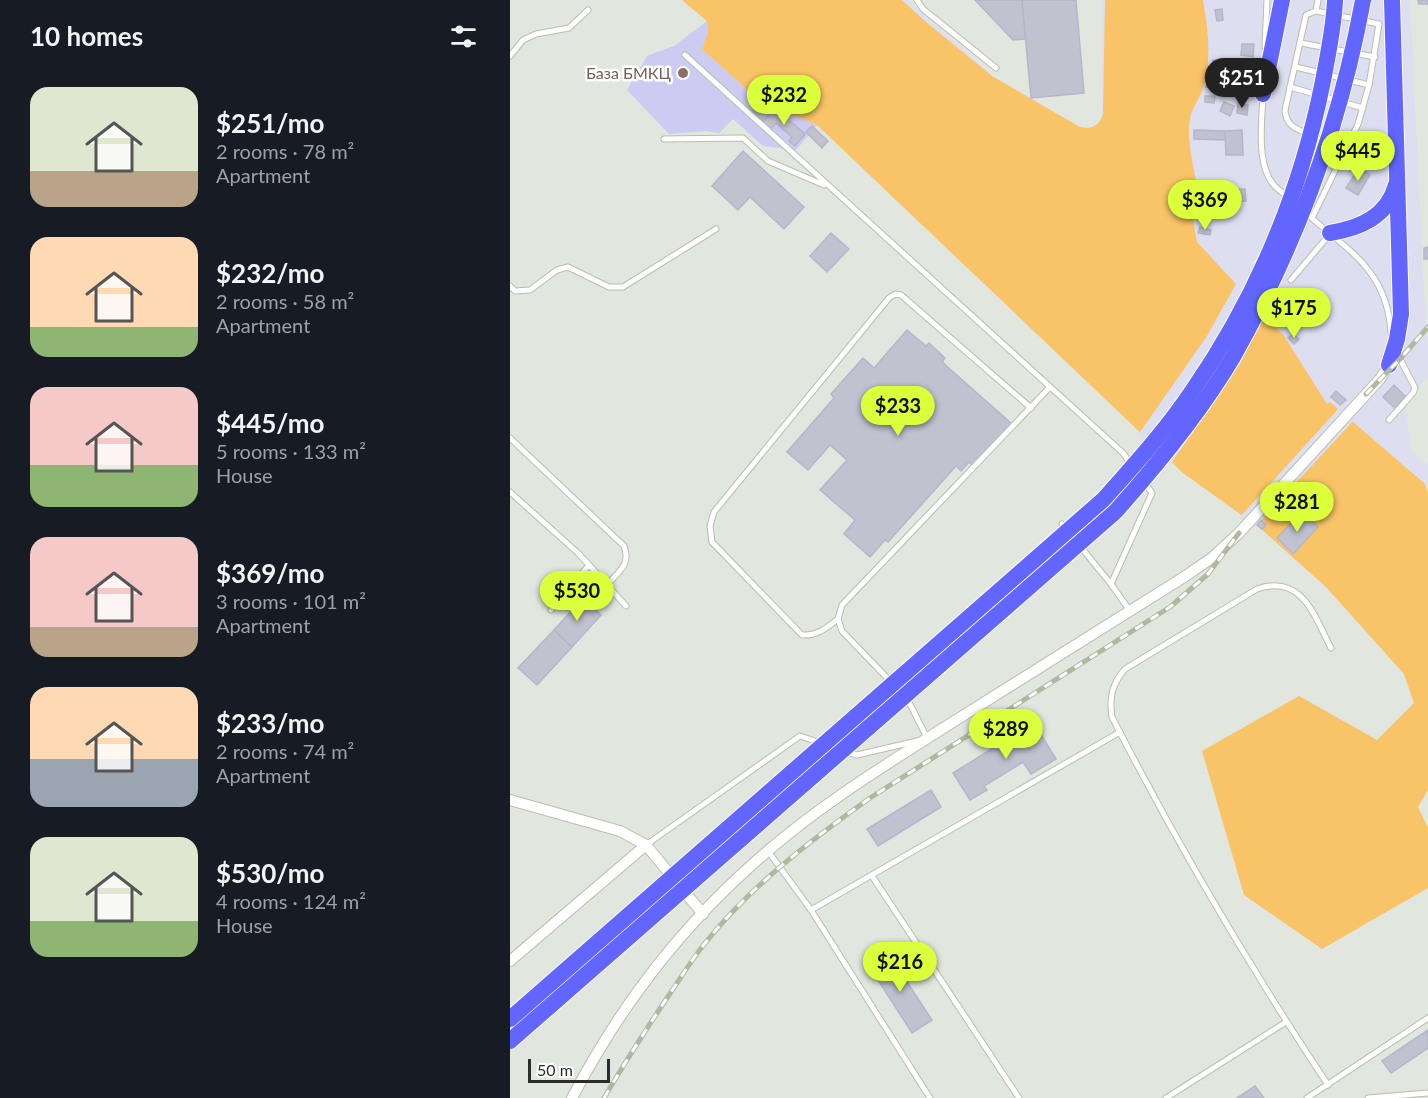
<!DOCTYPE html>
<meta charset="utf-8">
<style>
:root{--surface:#171b24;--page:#20242c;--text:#f1f3f6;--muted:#9ea1a6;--accent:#dbff3a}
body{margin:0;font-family:Lato,sans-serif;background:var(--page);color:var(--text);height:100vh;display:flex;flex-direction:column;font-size:22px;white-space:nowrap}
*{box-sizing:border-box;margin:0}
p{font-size:20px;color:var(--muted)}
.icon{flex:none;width:33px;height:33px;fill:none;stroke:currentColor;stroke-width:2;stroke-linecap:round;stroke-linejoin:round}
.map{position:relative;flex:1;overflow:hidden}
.panel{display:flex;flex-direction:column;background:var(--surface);width:510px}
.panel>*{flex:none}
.scale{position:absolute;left:18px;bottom:15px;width:82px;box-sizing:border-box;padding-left:6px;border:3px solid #2c2c2c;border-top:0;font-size:16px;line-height:21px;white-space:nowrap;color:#2c2c2c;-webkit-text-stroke:4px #fff;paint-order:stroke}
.price{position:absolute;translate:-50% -51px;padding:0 14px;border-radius:21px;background:var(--accent);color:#111;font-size:20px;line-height:39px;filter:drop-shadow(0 2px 3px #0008)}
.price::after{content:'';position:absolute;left:50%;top:36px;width:18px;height:14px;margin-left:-9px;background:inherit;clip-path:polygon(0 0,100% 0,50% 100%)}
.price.current{background:#222;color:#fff}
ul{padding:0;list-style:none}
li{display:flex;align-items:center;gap:18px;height:150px;padding:0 30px}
li span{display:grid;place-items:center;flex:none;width:168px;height:120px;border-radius:18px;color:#555}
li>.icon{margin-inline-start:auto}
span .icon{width:72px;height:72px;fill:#fffc;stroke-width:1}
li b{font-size:26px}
h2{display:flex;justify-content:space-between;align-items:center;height:72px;padding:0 30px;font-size:26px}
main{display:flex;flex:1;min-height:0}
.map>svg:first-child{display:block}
.industrial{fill:#e1e7de}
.education{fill:#cdcbf1}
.water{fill:#f9c467}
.pier{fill:#dddeef}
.building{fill:#c1c2d0;stroke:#b6b6ca;stroke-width:1.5}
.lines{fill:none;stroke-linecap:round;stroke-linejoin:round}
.service-casing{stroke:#babdad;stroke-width:7}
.minor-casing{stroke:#babdad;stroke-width:12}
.trunk-casing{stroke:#fff;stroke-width:18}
.service{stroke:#fff;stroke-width:5}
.minor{stroke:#fff;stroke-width:10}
.trunk{stroke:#6266fe;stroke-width:16}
.rail-casing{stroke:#b2b89f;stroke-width:5}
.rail{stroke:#fff;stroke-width:3;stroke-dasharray:9;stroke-linecap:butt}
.trunk-bridge-casing{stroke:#fff;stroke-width:18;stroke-linecap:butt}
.trunk-bridge{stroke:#6266fe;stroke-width:16}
.education-dot{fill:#8d6e63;stroke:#fff;stroke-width:2}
.labels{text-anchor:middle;stroke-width:5;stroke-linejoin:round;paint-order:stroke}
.education-label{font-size:16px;fill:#785e54;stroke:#fff;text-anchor:end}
</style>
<main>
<section class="panel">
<h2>10 homes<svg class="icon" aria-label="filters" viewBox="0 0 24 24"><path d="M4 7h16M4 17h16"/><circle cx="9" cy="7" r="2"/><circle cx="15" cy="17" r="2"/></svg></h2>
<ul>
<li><span style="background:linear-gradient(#dfe7d0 70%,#b9a48a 0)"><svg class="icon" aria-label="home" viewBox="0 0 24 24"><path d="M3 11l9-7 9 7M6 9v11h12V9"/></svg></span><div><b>$251/mo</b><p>2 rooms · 78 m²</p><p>Apartment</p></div></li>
<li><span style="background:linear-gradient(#ffd9b3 75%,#8fb573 0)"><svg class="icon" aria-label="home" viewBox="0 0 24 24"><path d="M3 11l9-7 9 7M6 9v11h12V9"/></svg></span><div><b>$232/mo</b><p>2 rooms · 58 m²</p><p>Apartment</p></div></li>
<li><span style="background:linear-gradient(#f6c9c9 65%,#8fb573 0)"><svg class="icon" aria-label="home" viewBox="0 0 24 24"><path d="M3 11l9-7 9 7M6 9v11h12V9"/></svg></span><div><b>$445/mo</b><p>5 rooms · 133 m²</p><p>House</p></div></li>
<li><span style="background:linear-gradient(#f6c9c9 75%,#b9a48a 0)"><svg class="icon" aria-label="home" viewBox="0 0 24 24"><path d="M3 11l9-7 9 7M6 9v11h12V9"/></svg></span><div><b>$369/mo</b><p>3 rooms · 101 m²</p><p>Apartment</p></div></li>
<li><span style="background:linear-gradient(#ffd9b3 60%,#9aa5b1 0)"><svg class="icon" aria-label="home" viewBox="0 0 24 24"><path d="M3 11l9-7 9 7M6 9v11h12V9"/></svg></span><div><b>$233/mo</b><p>2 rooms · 74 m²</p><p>Apartment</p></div></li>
<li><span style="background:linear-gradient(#dfe7d0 70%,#8fb573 0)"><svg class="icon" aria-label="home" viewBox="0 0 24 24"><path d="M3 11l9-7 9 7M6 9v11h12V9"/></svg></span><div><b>$530/mo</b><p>4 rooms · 124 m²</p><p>House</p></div></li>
</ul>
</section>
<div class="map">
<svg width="918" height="1098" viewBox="0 0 918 1098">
<rect width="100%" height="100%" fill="#dddeef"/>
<g class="industrial">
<polygon points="0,0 172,0 197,21 164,46 137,56 158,134 197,131 209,133 222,118 253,146 286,150 307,125 673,473 751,529 816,587 894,674 904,702 867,740 789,696 812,949 918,888 918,1098 0,1098"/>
<polygon points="397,0 592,0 592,119 584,127 579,128 568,126 483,76"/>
<polygon points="900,0 918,0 918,343 916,330"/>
<polygon points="918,376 918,465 902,452 895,405"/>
<polygon points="918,790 918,828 908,807"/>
</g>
<polygon class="education" points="197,21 198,32 192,49 254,105 264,107 307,125 286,150 253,146 223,119 209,133 197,131 159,134 117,90 137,56 164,46"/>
<path class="water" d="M172 0H392L416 22 482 76 568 126C580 131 590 126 593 114L595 0H693C698 28 702 60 693 88 690 98 682 108 680 118 676 141 685 173 689 196L683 202 681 208 687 242 774 336 817 404 820 402 915 484 918 493V790L908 807 918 828V888L812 949 734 895 692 751 789 696 867 740 904 703 894 674 816 587 751 529 673 473 307 125 264 107 254 105 192 49 198 32 197 21Z"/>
<g class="pier">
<polygon points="727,282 755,312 731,362 660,465 628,435 697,336"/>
<polygon points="831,406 846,418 744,528 729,518"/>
</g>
<g class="building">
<polygon points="465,0 512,0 516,39 503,40"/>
<polygon points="512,0 566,0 574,93 521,98"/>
<polygon points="908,0 918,0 918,4 909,4"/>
<polygon points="712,9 713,20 707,21 705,10"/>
<polygon points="732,44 744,44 743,57 731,55"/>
<rect x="703" y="60" width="7" height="8"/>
<polygon points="737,60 745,62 743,76 729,77 729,64 737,64"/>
<polygon points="705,77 714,79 713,93 708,96 704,88 696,87 698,78 705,79"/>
<polygon points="695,96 705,96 704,103 695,102"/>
<polygon points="714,102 724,106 720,116 710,111"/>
<polygon points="728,103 738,105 737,115 727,113"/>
<polygon points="248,104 260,114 254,121 242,110"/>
<polygon points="265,108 295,134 285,146 279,141 282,137 266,123 261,129 253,122"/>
<polygon points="302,126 318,141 312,148 296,132"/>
<polygon points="684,130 715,131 715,140 684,139"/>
<polygon points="732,130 733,155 716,155 715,131"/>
<polygon points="233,151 294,207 274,229 240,197 228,210 202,186"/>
<polygon points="849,168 860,175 848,195 836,188"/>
<polygon points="735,189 736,201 703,202 703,190"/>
<polygon points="690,227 701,230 700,235 688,233"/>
<polygon points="321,233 339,249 317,272 300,256"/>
<polygon points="918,247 918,259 914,259 914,248"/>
<polygon points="397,330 416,346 419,343 435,358 432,362 502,424 463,466 459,462 451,471 446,466 378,542 375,540 360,557 334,534 345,520 310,490 337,460 320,445 298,470 277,452 324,398 321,394 353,358 364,368"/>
<polygon points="783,334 789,339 784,344 778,338"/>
<polygon points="884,385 896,397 885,408 873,397"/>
<polygon points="826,391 836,400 830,405 821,397"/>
<polygon points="792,512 808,527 783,554 767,538"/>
<polygon points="751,520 756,525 752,529 747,525"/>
<polygon points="73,598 91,615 62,647 44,630"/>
<polygon points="44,630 62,647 27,685 8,668"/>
<polygon points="522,720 546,759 521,774 513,762 474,786 477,790 460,800 443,773 501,737 499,734"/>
<polygon points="421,790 431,807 368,846 357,829"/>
<polygon points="378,953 422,1020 402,1033 359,966"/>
<polygon points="918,1030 918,1048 881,1073 872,1061"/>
<polygon points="745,1086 754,1098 727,1098"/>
</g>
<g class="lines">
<g class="service-casing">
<g id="service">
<polyline points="407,0 413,9 486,68"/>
<polyline points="806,11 808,0"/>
<polyline points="791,43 865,57"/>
<polyline points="755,47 757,0"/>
<polyline points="175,55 613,453 622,466"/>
<polyline points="0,56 13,40 26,34 59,28 78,10"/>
<polyline points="786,67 859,85"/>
<polyline points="780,87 853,108"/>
<path d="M753 95C752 120 746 163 763 184 767 189 773 193 778 197"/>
<path d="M797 133C784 129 776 124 775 110L796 15 806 11 869 24 859 85 848 124 802 218"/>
<polyline points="154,139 233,138 258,161 314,185"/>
<polyline points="821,139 838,144"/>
<path d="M796 213C838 251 877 269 881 333"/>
<polyline points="781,280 819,235"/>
<polyline points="0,286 5,291 20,290 47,270 58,267 99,287 113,287 206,229"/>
<polyline points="879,420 903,393 905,388 890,359 883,363"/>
<path d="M0 438 114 546C121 565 109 571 97 585"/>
<polyline points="0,492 69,554 116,606"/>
<polyline points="552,524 601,584"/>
<polyline points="41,610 79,565"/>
<polyline points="620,611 601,584 642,493 635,483"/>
<path d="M328 619C316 628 308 636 292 635L202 542 200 526 204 512 379 298 385 294 391 295 521 408"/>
<polyline points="381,682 332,631 328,619 332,605 540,387"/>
<polyline points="395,698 400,704 417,738 416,738"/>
<polyline points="337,752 347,755 407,741"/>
<polyline points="136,845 290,736 311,743"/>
<polyline points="258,851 301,910 420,1098"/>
<polyline points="362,876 509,1098"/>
<polyline points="301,910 610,732"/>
<path d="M818 1085C739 966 667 844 602 717 599 698 602 684 615 669L747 589C792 573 805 617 821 648"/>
<polyline points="656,1098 776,1022"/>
<polyline points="797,1098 918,1018"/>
<polyline points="858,1098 918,1093"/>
</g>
</g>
<g class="minor-casing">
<g id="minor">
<polyline points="0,800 110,831 136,845 193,914"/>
<polyline points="0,961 136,845"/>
<path d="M62 1098C106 1014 164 936 234 872 297 813 370 768 443 722 520 673 597 625 674 577L703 557 729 533 870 379 879 365"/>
</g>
</g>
<g class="trunk-casing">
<g id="trunk">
<polyline points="753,94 772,0"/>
<path d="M820 233C850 228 877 217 886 185"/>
<polyline points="879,365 887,339 891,314 882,0"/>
</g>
</g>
<use href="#service" class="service"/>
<use href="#minor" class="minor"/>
<use href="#trunk" class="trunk"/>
<g class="rail-casing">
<g id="rail">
<polyline points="856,394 890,359 918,327"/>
<path d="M94 1098C114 1064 135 1031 157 998 170 979 182 959 196 942 242 885 301 840 360 798L660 607 698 574 729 533"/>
</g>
</g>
<use href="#rail" class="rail"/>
<g class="trunk-bridge-casing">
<g id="trunk-bridge">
<path d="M0 1019 594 499C625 464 657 429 683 390 747 297 791 191 813 81 818 54 824 27 825 0"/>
<path d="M0 1041 605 512C648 464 690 413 723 357 786 245 830 126 853 0"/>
</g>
</g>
<use href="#trunk-bridge" class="trunk-bridge"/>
</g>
<circle class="education-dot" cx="173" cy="73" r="6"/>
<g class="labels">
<g class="education-label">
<text x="161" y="79">База БМКЦ</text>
</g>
</g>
</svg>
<div class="scale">50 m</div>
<b class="price current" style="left:732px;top:109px">$251</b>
<b class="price" style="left:274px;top:126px">$232</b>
<b class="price" style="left:848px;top:182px">$445</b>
<b class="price" style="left:695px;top:231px">$369</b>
<b class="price" style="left:784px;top:339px">$175</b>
<b class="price" style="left:388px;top:437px">$233</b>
<b class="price" style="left:787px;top:533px">$281</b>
<b class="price" style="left:67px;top:622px">$530</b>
<b class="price" style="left:496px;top:760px">$289</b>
<b class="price" style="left:390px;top:993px">$216</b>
</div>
</main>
